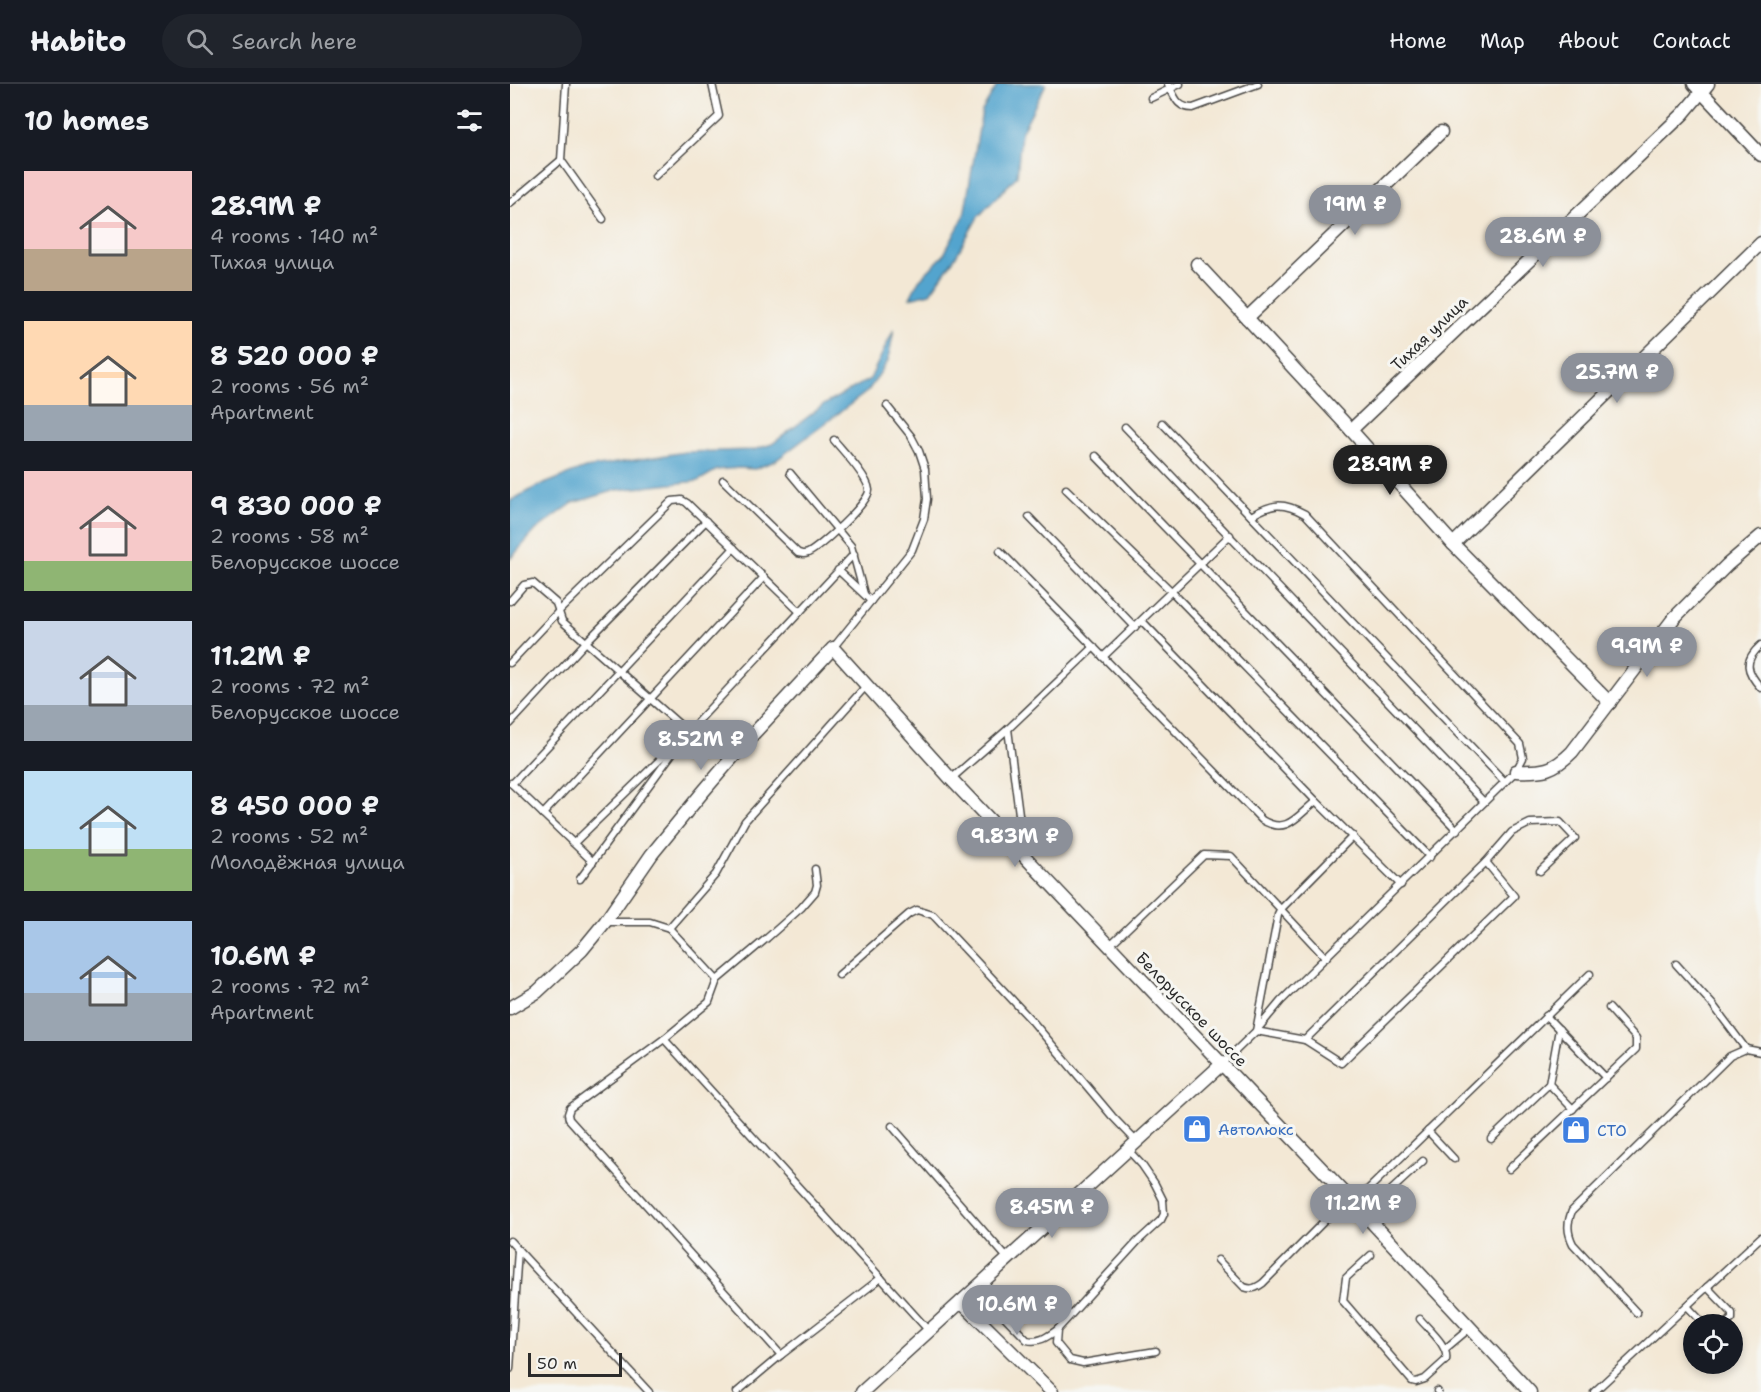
<!DOCTYPE html>
<meta charset="utf-8">
<style>
:root{--surface:#171b24;--page:#20242c;--text:#f1f3f6;--muted:#9ea1a6;--line:#363941;--accent:#8c9099}
body{margin:0;font-family:"Shantell Sans",sans-serif;background:var(--page);color:var(--text);height:100vh;display:flex;flex-direction:column;font-size:22px;white-space:nowrap}
*{box-sizing:border-box;margin:0}
p{font-size:20px;color:var(--muted)}
.icon{flex:none;width:33px;height:33px;fill:none;stroke:currentColor;stroke-width:2;stroke-linecap:round;stroke-linejoin:round}
.map{position:relative;flex:1;overflow:hidden}
.drawer{display:flex;flex-direction:column;background:var(--surface);width:510px}
.drawer>*{flex:none}
.tools{position:absolute;left:1173px;top:1230px;display:grid;gap:12px}
.tools a{display:grid;place-items:center;width:60px;height:60px;border-radius:50%;background:var(--surface);box-shadow:0 3px 9px #0003;font-size:30px}
.scale{position:absolute;left:18px;bottom:15px;width:94px;box-sizing:border-box;padding-left:6px;border:3px solid #2b2b2b;border-top:0;font-size:16px;line-height:21px;white-space:nowrap;color:#2b2b2b;-webkit-text-stroke:4px #f6f6f2;paint-order:stroke}
.price{position:absolute;translate:-50% -51px;padding:0 14px;border-radius:21px;background:var(--accent);color:#fff;font-size:20px;line-height:39px;filter:drop-shadow(0 2px 3px #0008)}
.price::after{content:'';position:absolute;left:50%;top:36px;width:18px;height:14px;margin-left:-9px;background:inherit;clip-path:polygon(0 0,100% 0,50% 100%)}
.price.selected{background:#222;color:#fff}
ul{padding:0;list-style:none}
li{display:flex;align-items:center;gap:18px;height:150px;padding:0 24px}
li span{display:grid;place-items:center;flex:none;width:168px;height:120px;border-radius:0px;color:#555}
li>.icon{margin-inline-start:auto}
span .icon{width:72px;height:72px;fill:#fffc;stroke-width:1}
li b{font-size:26px}
h2{display:flex;justify-content:space-between;align-items:center;height:72px;padding:0 24px;font-size:26px}
header{display:flex;align-items:center;gap:36px;box-sizing:border-box;height:84px;padding:0 30px;background:var(--surface);border-bottom:2px solid var(--line)}
header strong{font-size:28px}
nav{display:flex;gap:33px;margin-inline-start:auto;font-size:21px}
.search{width:420px;height:54px;background:var(--page);display:flex;align-items:center;gap:15px;box-sizing:border-box;padding:0 21px;border-radius:33px;color:var(--muted);font-size:22px}
main{display:flex;flex:1;min-height:0}
.map>svg:first-child{display:block}
.water{fill:#53a4ce;stroke:#3f687c;stroke-width:1.5}
.lines{fill:none;stroke-linecap:round;stroke-linejoin:round}
.lane-casing{stroke:#494744;stroke-width:9}
.street-casing{stroke:#494744;stroke-width:15}
.lane{stroke:#fff;stroke-width:6}
.street{stroke:#fff;stroke-width:12}
.labels{text-anchor:middle;stroke-width:6;stroke-linejoin:round;paint-order:stroke}
.street-label{font-size:16px;fill:#2b2b2b;stroke:#f6f6f2}
.shop-label{font-size:16px;fill:#366cbe;stroke:#f6f6f2;text-anchor:start}
</style>
<header>
<strong>Habito</strong>
<div class="search"><svg class="icon" aria-label="search" viewBox="0 0 24 24"><circle cx="10" cy="10" r="6"/><path d="M15 15l6 6"/></svg>Search here</div>
<nav><a>Home</a><a>Map</a><a>About</a><a>Contact</a></nav>
</header>
<main>
<section class="drawer">
<h2>10 homes<svg class="icon" aria-label="filters" viewBox="0 0 24 24"><path d="M4 7h16M4 17h16"/><circle cx="9" cy="7" r="2"/><circle cx="15" cy="17" r="2"/></svg></h2>
<ul>
<li><span style="background:linear-gradient(#f6c9c9 65%,#b9a48a 0)"><svg class="icon" aria-label="home" viewBox="0 0 24 24"><path d="M3 11l9-7 9 7M6 9v11h12V9"/></svg></span><div><b>28.9M ₽</b><p>4 rooms · 140 m²</p><p>Тихая улица</p></div></li>
<li><span style="background:linear-gradient(#ffd9b3 70%,#9aa5b1 0)"><svg class="icon" aria-label="home" viewBox="0 0 24 24"><path d="M3 11l9-7 9 7M6 9v11h12V9"/></svg></span><div><b>8 520 000 ₽</b><p>2 rooms · 56 m²</p><p>Apartment</p></div></li>
<li><span style="background:linear-gradient(#f6c9c9 75%,#8fb573 0)"><svg class="icon" aria-label="home" viewBox="0 0 24 24"><path d="M3 11l9-7 9 7M6 9v11h12V9"/></svg></span><div><b>9 830 000 ₽</b><p>2 rooms · 58 m²</p><p>Белорусское шоссе</p></div></li>
<li><span style="background:linear-gradient(#c9d6e8 70%,#9aa5b1 0)"><svg class="icon" aria-label="home" viewBox="0 0 24 24"><path d="M3 11l9-7 9 7M6 9v11h12V9"/></svg></span><div><b>11.2M ₽</b><p>2 rooms · 72 m²</p><p>Белорусское шоссе</p></div></li>
<li><span style="background:linear-gradient(#bfe0f5 65%,#8fb573 0)"><svg class="icon" aria-label="home" viewBox="0 0 24 24"><path d="M3 11l9-7 9 7M6 9v11h12V9"/></svg></span><div><b>8 450 000 ₽</b><p>2 rooms · 52 m²</p><p>Молодёжная улица</p></div></li>
<li><span style="background:linear-gradient(#a9c7e8 60%,#9aa5b1 0)"><svg class="icon" aria-label="home" viewBox="0 0 24 24"><path d="M3 11l9-7 9 7M6 9v11h12V9"/></svg></span><div><b>10.6M ₽</b><p>2 rooms · 72 m²</p><p>Apartment</p></div></li>
</ul>
</section>
<div class="map">
<svg width="1251" height="1308" viewBox="0 0 1251 1308">
<rect width="100%" height="100%" fill="#f6f6f2"/>
<filter id="ink" filterUnits="userSpaceOnUse"><feTurbulence type="fractalNoise" baseFrequency=".0167" numOctaves="2"/><feDisplacementMap in="SourceGraphic" scale="12" xChannelSelector="R" yChannelSelector="G"/><feConvolveMatrix kernelMatrix="1 2 1 2 8 2 1 2 1" color-interpolation-filters="sRGB"/></filter>
<filter id="wash" filterUnits="userSpaceOnUse"><feTurbulence type="fractalNoise" baseFrequency=".008" numOctaves="4" result="noise"/><feDisplacementMap in="SourceGraphic" scale="24" xChannelSelector="R" yChannelSelector="G"/><feGaussianBlur stdDeviation="1.35" result="paint"/><feColorMatrix in="noise" values="0 0 0 0 0 0 0 0 0 0 0 0 0 0 0 0 0 1.4 0 .05"/><feComposite in="paint" operator="in"/></filter>
<g filter="url(#wash)">
<rect width="100%" height="100%" fill="#f3e8d5"/>
<g class="water">
<polygon points="488,0 536,0 511,49 507,92 468,133 446,172 420,209 400,214 409,196 433,172 454,132 472,27"/>
<polygon points="384,245 378,277 358,307 265,377 245,385 229,384 207,386 188,397 107,406 63,419 26,446 0,475 0,417 24,404 75,384 175,368 243,366 262,360 315,320 360,295"/>
</g>
</g>
<g filter="url(#ink)">
<g class="lines">
<g class="lane-casing">
<g id="lane">
<polyline points="56,0 51,76 93,135"/>
<path d="M658 0C665 13 667 24 683 24L748 0"/>
<polyline points="641,14 670,0"/>
<polyline points="145,92 209,32 202,0"/>
<polyline points="0,119 51,76"/>
<polyline points="652,339 995,698"/>
<polyline points="615,343 974,718"/>
<polyline points="586,372 947,746"/>
<polyline points="280,389 341,462 354,510"/>
<path d="M213 396 288 469C293 470 293 471 298 469 309 464 360 418 359 406 358 393 333 367 324 356"/>
<polyline points="556,405 661,507 920,773"/>
<polyline points="519,433 625,543"/>
<path d="M490 467 752 736C777 751 787 732 806 717"/>
<polyline points="328,486 361,517"/>
<polyline points="0,517 14,501 23,499 46,519 52,537 178,648 176,650"/>
<polyline points="632,537 806,717 891,801"/>
<path d="M1251 561C1233 577 1236 587 1251 604"/>
<polyline points="323,564 402,466 414,435 417,415 415,385 409,367 401,352 377,322"/>
<polyline points="593,573 720,451"/>
<polyline points="0,579 49,527 162,417 172,416 177,419 290,528"/>
<polyline points="0,640 76,558 196,437"/>
<polyline points="498,645 514,769"/>
<polyline points="441,695 498,645 584,563"/>
<polyline points="1,699 83,778"/>
<polyline points="2,700 224,464"/>
<polyline points="33,730 254,493"/>
<polyline points="843,752 771,825 768,831 746,947 795,956 976,778 1002,748 1020,739 1050,738 1065,754 1030,787"/>
<polyline points="64,759 165,661"/>
<polyline points="70,795 178,648 344,470"/>
<polyline points="96,838 140,838 159,844 207,896"/>
<polyline points="159,844 206,790 235,737 356,602"/>
<polyline points="599,862 694,771 721,772 816,874"/>
<polyline points="1166,880 1203,921 1236,965"/>
<polyline points="329,891 399,830 407,826 423,831 523,938 602,1032 627,1058"/>
<polyline points="1036,932 1096,994"/>
<polyline points="154,955 419,1247"/>
<polyline points="795,956 831,979 1004,812 976,778"/>
<path d="M712 980 746 947 771 917 1006 687 1013 674 1010 660 795 430C773 418 762 419 741 432"/>
<polyline points="1039,1000 1063,1025"/>
<polyline points="382,1042 498,1175"/>
<polyline points="918,1047 944,1075"/>
<polyline points="981,1055 1039,1000 1049,945"/>
<polyline points="618,1066 632,1081 645,1100 653,1116 654,1130 651,1136 628,1157 547,1246 546,1259 560,1276 573,1279 646,1267"/>
<polyline points="999,1085 1126,965 1126,954 1099,924"/>
<polyline points="844,1119 1080,890"/>
<polyline points="854,1131 913,1077"/>
<polyline points="0,1157 139,1308"/>
<path d="M861 1171 836 1194 833 1217 902 1297 906 1298 915 1295 936 1276C939 1262 919 1246 910 1235"/>
<path d="M708 1176 734 1203C742 1206 746 1204 753 1199L838 1113"/>
<polyline points="1197,1203 1222,1229 1222,1235 1216,1240"/>
<path d="M467 1204 517 1256C529 1259 537 1253 547 1246"/>
<polyline points="1177,1222 1194,1240"/>
<path d="M1127 1229 1063 1160C1057 1148 1057 1139 1062 1127L1220 972 1236 965 1251 968"/>
<polyline points="935,1265 960,1244"/>
<polyline points="271,1271 59,1035 58,1030 60,1024 154,955 199,918 207,896 257,854 291,824 305,808 307,801 305,785"/>
<polyline points="0,1285 8,1166"/>
<polyline points="927,1307 928,1308"/>
<polyline points="227,1308 271,1271 371,1194"/>
<polyline points="1084,1308 1251,1153"/>
</g>
</g>
<g class="street-casing">
<g id="street">
<polyline points="1184,0 1251,71"/>
<polyline points="687,180 841,346 943,460 1100,619"/>
<polyline points="737,234 931,48"/>
<polyline points="841,346 1173,30 1198,0"/>
<polyline points="943,460 1251,159"/>
<path d="M1006 687C1033 688 1043 687 1062 668L1164 534 1217 481 1251 452"/>
<polyline points="0,924 27,908 72,866 95,838 142,770 192,709 234,660 323,564 441,695 844,1119 1020,1308"/>
<polyline points="451,1218 542,1308"/>
<polyline points="352,1308 712,980"/>
</g>
</g>
<use href="#lane" class="lane"/>
<use href="#street" class="street"/>
</g>
</g>
<defs>
<g id="shop-square" transform="scale(1.5)"><rect x="-9" y="-9" width="18" height="18" rx="4" fill="#3f7fe0" stroke="#f6f6f2"/><path d="M-5-2.5h2.3a2.7 3.5 0 0 1 5.4 0H5L5.5 6h-11ZM-1.5-2.5h3a1.5 2.3 0 0 0-3 0Z" fill="#fff"/></g>
</defs>
<g fill-rule="evenodd">
<use href="#shop-square" x="687" y="1045"/>
<use href="#shop-square" x="1066" y="1046"/>
</g>
<g class="labels">
<g class="street-label">
<text transform="translate(919 249) rotate(-44)" y="6">Тихая улица</text>
<text transform="translate(682 925) rotate(46)" y="6">Белорусское шоссе</text>
</g>
<g class="shop-label">
<text x="708" y="1051">Автолюкс</text>
<text x="1087" y="1052">СТО</text>
</g>
</g>
</svg>
<div class="tools">
<a><svg class="icon" aria-label="locate" viewBox="0 0 24 24"><circle cx="12" cy="12" r="6"/><path d="M12 2v4M12 18v4M2 12h4M18 12h4"/></svg></a>
</div>
<div class="scale">50 m</div>
<b class="price" style="left:845px;top:152px">19M ₽</b>
<b class="price" style="left:1033px;top:184px">28.6M ₽</b>
<b class="price" style="left:1107px;top:320px">25.7M ₽</b>
<b class="price selected" style="left:880px;top:412px">28.9M ₽</b>
<b class="price" style="left:1137px;top:594px">9.9M ₽</b>
<b class="price" style="left:191px;top:687px">8.52M ₽</b>
<b class="price" style="left:505px;top:784px">9.83M ₽</b>
<b class="price" style="left:853px;top:1151px">11.2M ₽</b>
<b class="price" style="left:542px;top:1155px">8.45M ₽</b>
<b class="price" style="left:507px;top:1252px">10.6M ₽</b>
</div>
</main>
